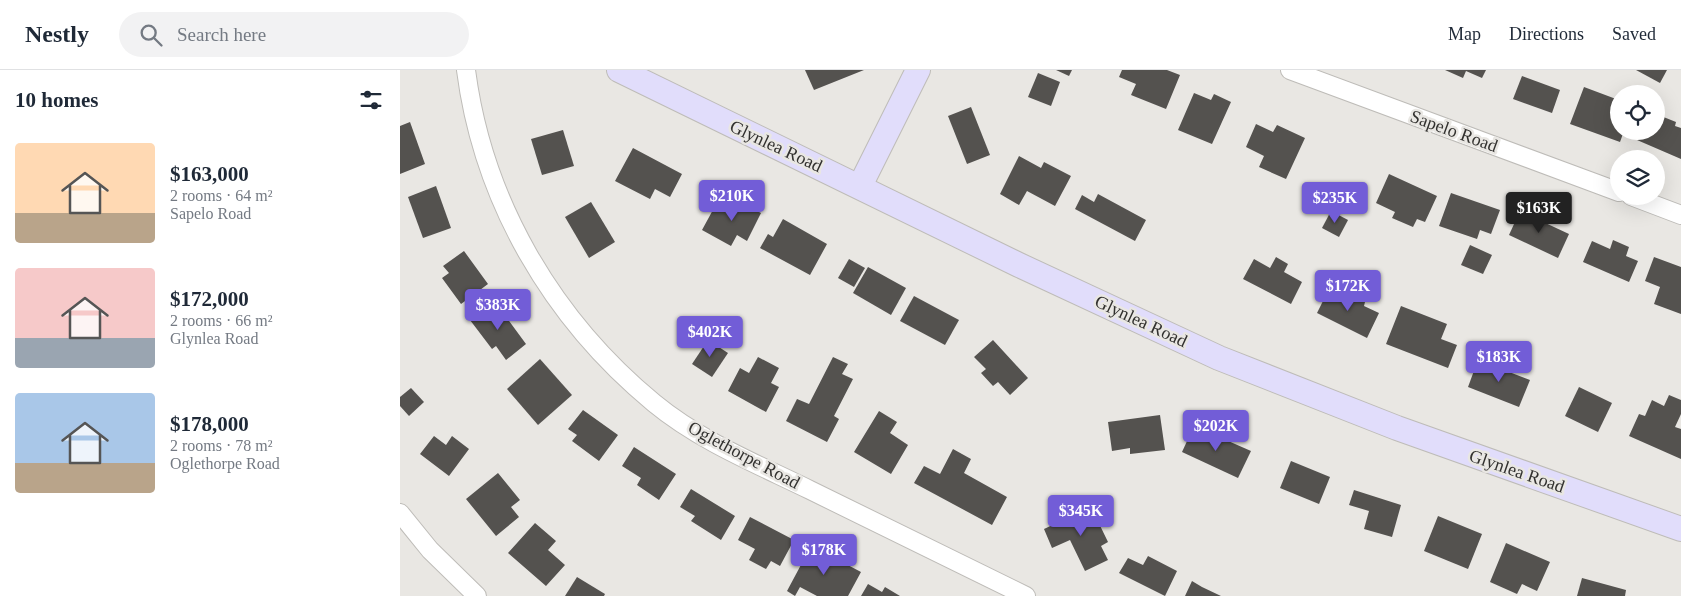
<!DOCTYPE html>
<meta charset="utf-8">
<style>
:root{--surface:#fff;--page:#f2f2f3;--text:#1f2937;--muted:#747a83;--line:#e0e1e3;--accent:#725dd7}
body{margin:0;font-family:Georgia,serif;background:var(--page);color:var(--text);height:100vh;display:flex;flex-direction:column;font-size:19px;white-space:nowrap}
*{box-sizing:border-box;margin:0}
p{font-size:16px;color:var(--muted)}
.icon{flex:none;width:28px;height:28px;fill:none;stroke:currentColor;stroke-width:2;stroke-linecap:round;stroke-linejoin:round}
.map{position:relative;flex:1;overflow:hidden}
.details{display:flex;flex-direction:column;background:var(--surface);width:400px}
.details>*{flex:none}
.buttons{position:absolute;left:1210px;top:15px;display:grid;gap:10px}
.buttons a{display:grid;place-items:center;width:55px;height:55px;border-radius:50%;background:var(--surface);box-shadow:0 5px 20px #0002;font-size:25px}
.price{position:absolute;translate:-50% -42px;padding:0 11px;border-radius:5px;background:var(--accent);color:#fff;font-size:16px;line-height:32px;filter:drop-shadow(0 1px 2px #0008)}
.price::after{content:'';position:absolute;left:50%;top:30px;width:15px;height:11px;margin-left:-8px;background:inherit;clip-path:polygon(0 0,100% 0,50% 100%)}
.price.on{background:#222;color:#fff}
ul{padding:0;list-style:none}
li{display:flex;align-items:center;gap:15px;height:125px;padding:0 15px}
li span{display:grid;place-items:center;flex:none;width:140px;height:100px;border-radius:5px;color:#555}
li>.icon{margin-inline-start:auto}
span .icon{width:60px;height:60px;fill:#fffc;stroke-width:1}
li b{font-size:21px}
h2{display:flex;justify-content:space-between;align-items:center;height:60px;padding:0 15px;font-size:21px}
header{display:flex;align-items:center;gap:30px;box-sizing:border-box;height:70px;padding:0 25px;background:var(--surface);border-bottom:1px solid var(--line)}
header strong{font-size:24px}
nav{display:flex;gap:28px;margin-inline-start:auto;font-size:18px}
.search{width:350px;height:45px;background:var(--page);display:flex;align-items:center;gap:12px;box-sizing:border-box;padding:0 18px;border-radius:28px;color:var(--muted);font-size:19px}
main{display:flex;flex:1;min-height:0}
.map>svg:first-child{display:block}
.building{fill:#54524f}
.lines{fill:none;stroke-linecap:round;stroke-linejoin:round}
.street-casing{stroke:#bebcb8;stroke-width:20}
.secondary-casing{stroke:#bebcb8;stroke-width:26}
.street{stroke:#fff;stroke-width:18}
.secondary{stroke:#e1ddfb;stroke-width:24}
.labels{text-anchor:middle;stroke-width:5;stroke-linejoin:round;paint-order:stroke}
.street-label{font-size:18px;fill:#32312f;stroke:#e9e7e3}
</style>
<header>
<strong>Nestly</strong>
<div class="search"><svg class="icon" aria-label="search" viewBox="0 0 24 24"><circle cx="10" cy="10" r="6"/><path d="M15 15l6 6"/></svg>Search here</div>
<nav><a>Map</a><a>Directions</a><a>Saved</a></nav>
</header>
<main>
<section class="details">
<h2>10 homes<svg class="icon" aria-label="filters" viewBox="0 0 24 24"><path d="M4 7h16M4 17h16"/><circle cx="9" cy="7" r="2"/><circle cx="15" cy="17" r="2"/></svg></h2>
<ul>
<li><span style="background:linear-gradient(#ffd9b3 70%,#b9a48a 0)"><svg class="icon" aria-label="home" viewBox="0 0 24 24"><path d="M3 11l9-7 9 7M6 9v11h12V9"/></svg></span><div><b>$163,000</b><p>2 rooms · 64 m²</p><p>Sapelo Road</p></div></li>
<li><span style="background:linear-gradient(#f6c9c9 70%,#9aa5b1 0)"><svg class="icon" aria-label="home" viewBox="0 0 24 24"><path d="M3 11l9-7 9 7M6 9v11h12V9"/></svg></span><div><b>$172,000</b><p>2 rooms · 66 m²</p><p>Glynlea Road</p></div></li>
<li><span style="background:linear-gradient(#a9c7e8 70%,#b9a48a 0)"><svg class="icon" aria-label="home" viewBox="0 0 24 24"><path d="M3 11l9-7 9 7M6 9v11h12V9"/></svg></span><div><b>$178,000</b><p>2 rooms · 78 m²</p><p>Oglethorpe Road</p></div></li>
</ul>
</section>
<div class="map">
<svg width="1281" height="526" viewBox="0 0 1281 526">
<rect width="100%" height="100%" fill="#e9e7e3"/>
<g class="building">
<polygon points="405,0 464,0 414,20"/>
<polygon points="656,0 672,0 669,6"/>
<polygon points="722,0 767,0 780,5 766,39 731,25 736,14 719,7"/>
<polygon points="1045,0 1086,0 1082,8 1066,1 1063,8"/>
<polygon points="1236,0 1267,0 1260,13"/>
<polygon points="638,3 660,12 651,36 628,27"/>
<polygon points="1122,6 1160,20 1152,43 1113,29"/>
<polygon points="1184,17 1216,29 1211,43 1219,46 1219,61 1224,61 1220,72 1170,54"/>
<polygon points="794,23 811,30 814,24 831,32 812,74 778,60"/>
<polygon points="571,37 590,85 567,94 548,46"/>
<polygon points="1256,44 1276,52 1275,56 1281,58 1281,89 1237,70 1240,61 1256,61"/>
<polygon points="10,52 25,94 0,104 0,56"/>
<polygon points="856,54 873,62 877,55 905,68 886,109 859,97 864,86 846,77"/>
<polygon points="163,60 174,96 142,105 131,69"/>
<polygon points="233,78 282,104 270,127 255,119 250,129 215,111"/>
<polygon points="619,86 641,98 644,92 671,106 655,136 627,121 619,135 600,124"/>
<polygon points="989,104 1037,126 1025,152 1017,149 1013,157 992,148 995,142 976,133"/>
<polygon points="36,116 51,158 23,168 8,127"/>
<polygon points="1051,123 1100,140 1091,164 1080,160 1077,169 1039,156"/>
<polygon points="698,124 746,150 735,171 675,139 682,125 694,132"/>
<polygon points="330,127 361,143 347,171 337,165 331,176 302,160 314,138 322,142"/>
<polygon points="191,132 215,172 189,188 165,147"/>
<polygon points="931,141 948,150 939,167 922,158"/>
<polygon points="1120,141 1169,164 1158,188 1109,165"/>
<polygon points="383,149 427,174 410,205 360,178 368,164 373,167"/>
<polygon points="1213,170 1229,177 1226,186 1238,191 1229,212 1183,192 1192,171 1210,179"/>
<polygon points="1070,175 1092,185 1083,204 1061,195"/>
<polygon points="64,181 88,214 61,234 42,208 49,203 43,196"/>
<polygon points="876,187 888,194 884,202 902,212 891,234 843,209 854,189 870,198"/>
<polygon points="1254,187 1281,197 1281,244 1254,234 1260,217 1245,211"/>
<polygon points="449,189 465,198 454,217 438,208"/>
<polygon points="468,197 506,218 491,245 453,223"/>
<polygon points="931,215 965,232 964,236 979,243 967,268 917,243"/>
<polygon points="514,226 559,250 545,275 500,251"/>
<polygon points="95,232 126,274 106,290 96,276 92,279 70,250"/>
<polygon points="1001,236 1047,254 1041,269 1057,275 1048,298 986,274"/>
<polygon points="308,270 328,283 312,307 292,294"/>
<polygon points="593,270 628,308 610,325 598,312 593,316 581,303 586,299 574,287"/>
<polygon points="358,287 379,298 371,313 379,317 366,342 328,321 340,298 349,303"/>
<polygon points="433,287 448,294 442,304 453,309 434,346 439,349 427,372 386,351 397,329 409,334"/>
<polygon points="140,289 172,325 138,355 107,319"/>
<polygon points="1078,290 1130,310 1119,337 1068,317"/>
<polygon points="1179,317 1212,333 1198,362 1165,346"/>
<polygon points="11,318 24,332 9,346 0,336 0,327"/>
<polygon points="1269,325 1281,330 1281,344 1275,357 1281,359 1281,389 1229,366 1239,344 1245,346 1252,330 1264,336"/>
<polygon points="183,340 218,365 199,391 172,371 177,365 168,359"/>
<polygon points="479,341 497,352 490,363 508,375 491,404 454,382"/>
<polygon points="760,345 765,380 730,384 730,378 712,381 708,352"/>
<polygon points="794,356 851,381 838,408 782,382"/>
<polygon points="34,366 46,375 52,366 69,379 49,406 20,384"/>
<polygon points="234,377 276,404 259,430 237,415 241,408 222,396"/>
<polygon points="553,379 571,389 564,403 607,427 592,455 514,413 524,396 540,404"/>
<polygon points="891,391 930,407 919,434 880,418"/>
<polygon points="98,403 120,430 111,437 119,447 96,466 66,429"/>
<polygon points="291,419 335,446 321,470 291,451 295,446 280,437"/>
<polygon points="954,420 1001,435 992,467 964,459 969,441 949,435"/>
<polygon points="691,437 708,472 701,476 708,490 685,501 670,470 652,478 644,459"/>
<polygon points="1038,446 1082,464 1068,499 1024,481"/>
<polygon points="350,447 394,470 380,496 371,491 366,499 349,490 355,479 338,470"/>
<polygon points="135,453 156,471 148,480 165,495 146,516 108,483"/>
<polygon points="1106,473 1150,492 1137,521 1122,514 1117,524 1090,512"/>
<polygon points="410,478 425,486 427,484 461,502 448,526 417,526 400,517 395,526 387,521"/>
<polygon points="748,486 777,501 765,526 719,503 728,488 743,495"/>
<polygon points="177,507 205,524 204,526 165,526"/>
<polygon points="1182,508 1226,520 1225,526 1177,526"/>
<polygon points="792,511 802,517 821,526 785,526"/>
<polygon points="468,514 482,522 485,517 500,526 461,526"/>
</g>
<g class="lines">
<g class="street-casing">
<g id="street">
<path d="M66 0C83 131 152 249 254 333 300 371 357 394 410 420 482 456 554 491 626 526"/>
<polyline points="890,0 1219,122"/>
<polyline points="1231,126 1281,145"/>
<polyline points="0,443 30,480 77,526"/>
</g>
</g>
<g class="secondary-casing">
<g id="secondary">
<polyline points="219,0 619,195 819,288 997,358 1281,459"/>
<polyline points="460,116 518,0"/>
</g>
</g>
<use href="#street" class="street"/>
<use href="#secondary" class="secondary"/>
</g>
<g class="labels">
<g class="street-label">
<text transform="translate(1054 61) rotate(20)" y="6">Sapelo Road</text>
<text transform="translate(376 76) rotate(25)" y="6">Glynlea Road</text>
<text transform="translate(741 251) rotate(25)" y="6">Glynlea Road</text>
<text transform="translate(344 385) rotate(28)" y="6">Oglethorpe Road</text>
<text transform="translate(1117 401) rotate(19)" y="6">Glynlea Road</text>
</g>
</g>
</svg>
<div class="buttons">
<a><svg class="icon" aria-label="locate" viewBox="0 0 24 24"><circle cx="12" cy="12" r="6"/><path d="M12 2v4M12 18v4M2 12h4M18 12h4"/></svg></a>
<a><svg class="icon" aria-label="layers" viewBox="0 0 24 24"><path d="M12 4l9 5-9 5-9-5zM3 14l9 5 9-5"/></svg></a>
</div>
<b class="price" style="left:332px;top:152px">$210K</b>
<b class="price" style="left:935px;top:154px">$235K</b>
<b class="price on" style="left:1139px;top:164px">$163K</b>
<b class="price" style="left:948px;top:242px">$172K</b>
<b class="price" style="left:98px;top:261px">$383K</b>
<b class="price" style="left:310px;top:288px">$402K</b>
<b class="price" style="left:1099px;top:313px">$183K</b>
<b class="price" style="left:816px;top:382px">$202K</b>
<b class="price" style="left:681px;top:467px">$345K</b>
<b class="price" style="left:424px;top:506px">$178K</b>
</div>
</main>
